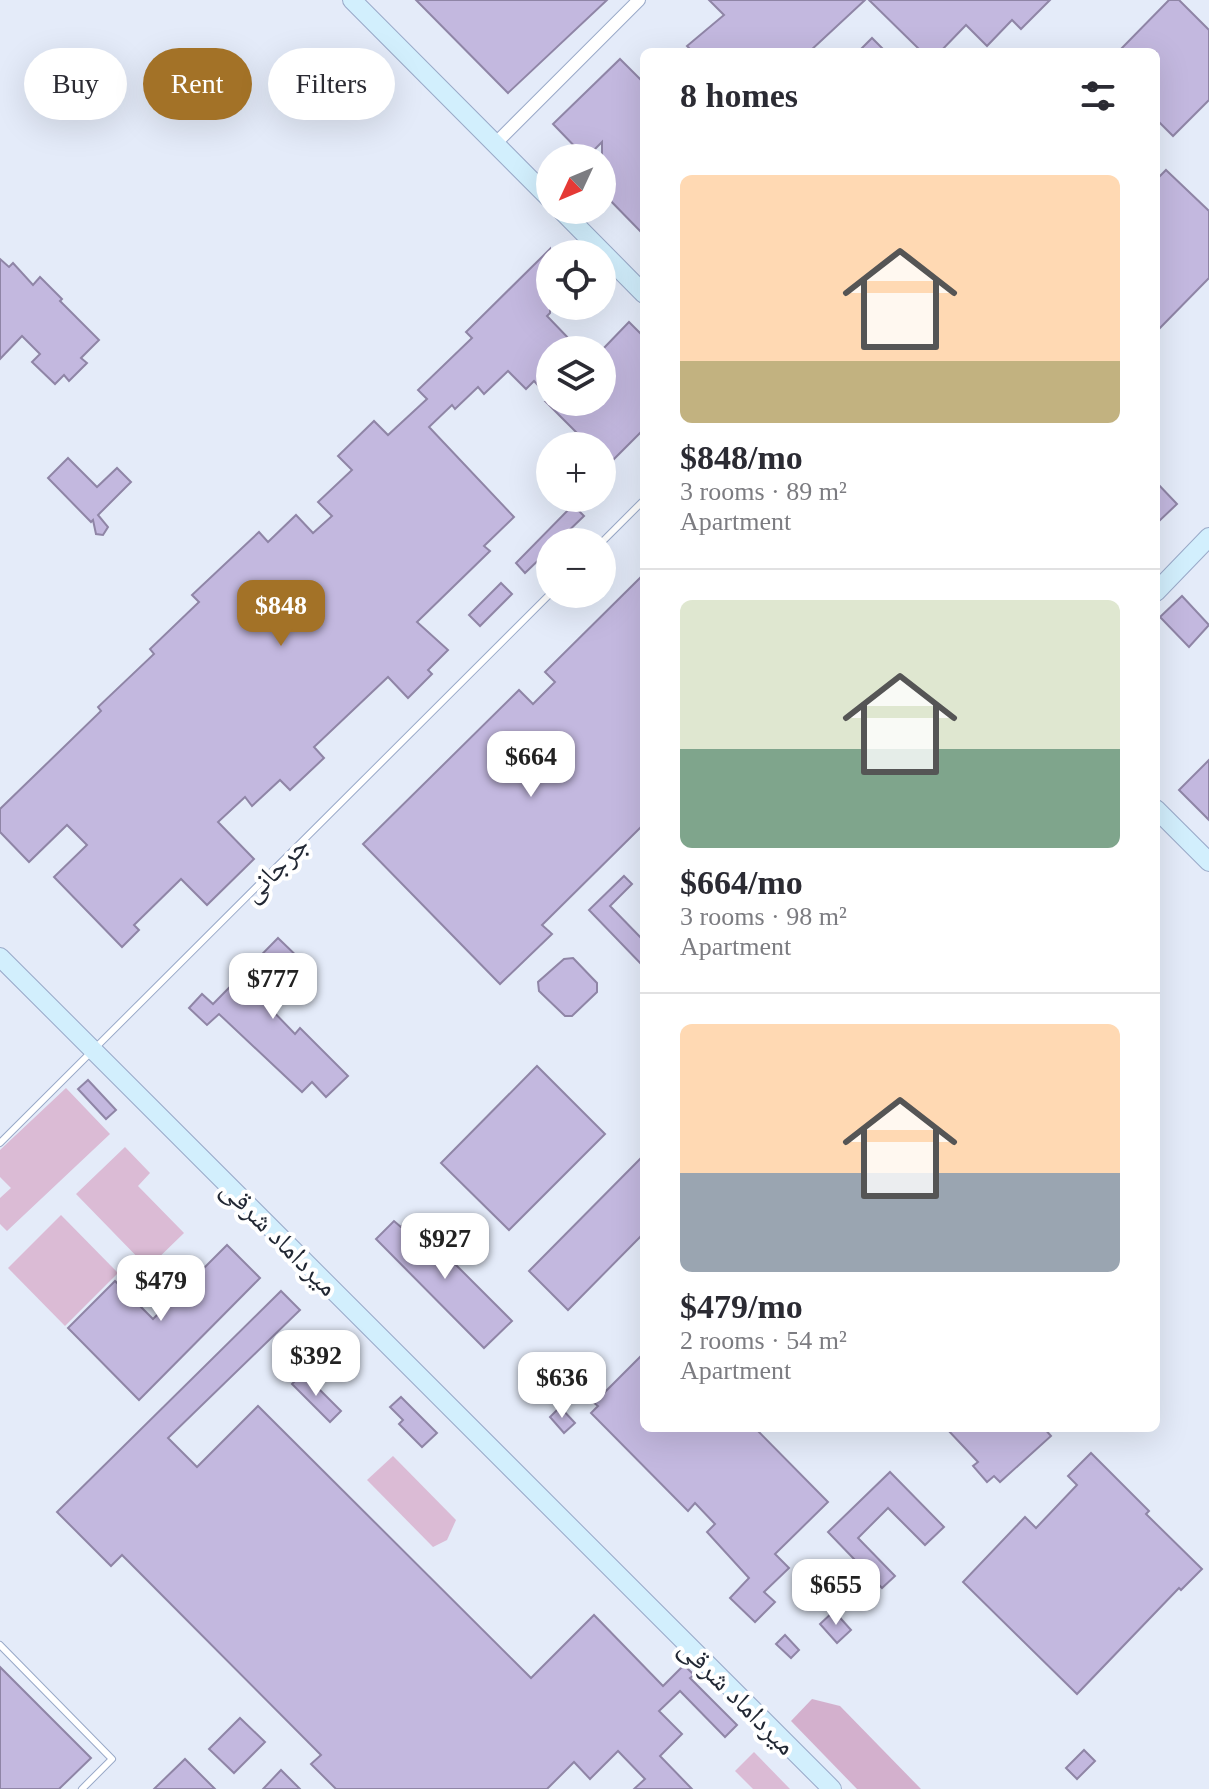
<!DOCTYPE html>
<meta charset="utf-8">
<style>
:root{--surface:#fff;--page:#f7f7f7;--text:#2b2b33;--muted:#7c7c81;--line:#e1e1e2;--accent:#a37227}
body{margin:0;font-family:"Times New Roman","Noto Naskh Arabic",serif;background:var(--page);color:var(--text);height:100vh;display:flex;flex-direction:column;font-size:30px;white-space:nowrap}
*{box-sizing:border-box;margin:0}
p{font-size:26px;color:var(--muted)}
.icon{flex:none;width:44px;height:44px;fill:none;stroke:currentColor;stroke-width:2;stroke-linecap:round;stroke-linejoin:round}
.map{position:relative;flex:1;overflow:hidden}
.side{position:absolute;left:640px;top:48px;width:520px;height:1384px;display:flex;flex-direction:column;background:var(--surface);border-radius:12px;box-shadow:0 8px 32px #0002}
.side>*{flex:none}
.top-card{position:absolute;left:24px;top:48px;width:496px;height:72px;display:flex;gap:16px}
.needle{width:52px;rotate:226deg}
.fabs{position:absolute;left:536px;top:144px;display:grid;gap:16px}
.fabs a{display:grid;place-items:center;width:80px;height:80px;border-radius:50%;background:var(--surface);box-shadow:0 8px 32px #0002;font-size:40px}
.price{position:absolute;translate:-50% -68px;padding:0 18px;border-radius:16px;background:#fff;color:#222;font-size:26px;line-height:52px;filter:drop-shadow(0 2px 4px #0008)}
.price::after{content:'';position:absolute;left:50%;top:48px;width:24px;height:18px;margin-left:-12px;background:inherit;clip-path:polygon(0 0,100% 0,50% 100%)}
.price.selected{background:var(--accent);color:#fff}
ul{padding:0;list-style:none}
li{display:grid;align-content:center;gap:16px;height:424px;padding:0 40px}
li+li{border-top:2px solid var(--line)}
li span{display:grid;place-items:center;height:248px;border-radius:12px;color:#555}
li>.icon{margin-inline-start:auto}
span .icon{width:144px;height:144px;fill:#fffc;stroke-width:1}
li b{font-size:34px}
h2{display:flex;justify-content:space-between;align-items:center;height:96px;padding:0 40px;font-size:34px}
.pill{padding:0 28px;border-radius:36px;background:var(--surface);box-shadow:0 8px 32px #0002;font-size:28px;line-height:72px}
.pill.selected{background:var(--accent);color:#fff}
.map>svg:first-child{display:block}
.green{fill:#dbbbd5}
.forest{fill:#d3b0cd}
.building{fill:#c3b8df;stroke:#8f85a6;stroke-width:2}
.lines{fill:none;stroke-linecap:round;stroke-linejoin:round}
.lane-casing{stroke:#99a9c8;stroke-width:8}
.street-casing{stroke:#99a9c8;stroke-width:14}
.secondary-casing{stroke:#99a9c8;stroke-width:20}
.lane{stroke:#fff;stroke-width:6}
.street{stroke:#fff;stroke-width:12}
.secondary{stroke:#d2effd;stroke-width:18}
.labels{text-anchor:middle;stroke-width:8;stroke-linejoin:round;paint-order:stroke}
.street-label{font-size:28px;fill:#222834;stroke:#fff}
</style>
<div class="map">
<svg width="1209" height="1789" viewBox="0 0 1209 1789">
<rect width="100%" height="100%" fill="#e4ebf9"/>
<g class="green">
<polygon points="66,1088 110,1134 7,1231 0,1224 0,1198 11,1188 0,1177 0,1150"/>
<polygon points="125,1147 150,1173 138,1186 184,1233 148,1268 76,1194"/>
<polygon points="61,1215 118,1273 65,1326 8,1268"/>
<polygon points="393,1456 456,1520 447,1540 433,1547 367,1480"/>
<polygon points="754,1752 790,1789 753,1789 735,1771"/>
</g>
<polygon class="forest" points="812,1699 840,1706 921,1789 857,1789 791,1721"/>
<g class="building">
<polygon points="416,0 607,0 508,93"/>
<polygon points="709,0 865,0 809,52 693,52 687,46 724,15"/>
<polygon points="869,0 1050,0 1021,29 1012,20 987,46 966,25 940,52 922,52"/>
<polygon points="1169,0 1179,0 1209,30 1209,100 1173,136 1156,119 1156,52 1118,52"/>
<polygon points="872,38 886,52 858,52"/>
<polygon points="620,59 644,83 644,235 602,192 602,188 614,177 602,165 602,142 586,158 553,124"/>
<polygon points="1166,170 1209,211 1209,278 1156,332 1156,180"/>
<polygon points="550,249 550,313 547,316 573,343 566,350 550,350 550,398 534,381 526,389 508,371 484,394 478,387 455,409 452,405 429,427 514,517 484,546 490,551 417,622 448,650 428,670 432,674 408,698 388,677 314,747 324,758 290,790 280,780 252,806 245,797 218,822 254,859 207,905 181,879 134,925 139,930 122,947 54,877 87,845 67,825 29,862 0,832 0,809 101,711 98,707 154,654 150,649 199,602 192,595 259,532 268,542 296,515 313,533 332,516 318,502 352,470 338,456 374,421 388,435 427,399 418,390 472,338 466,332"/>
<polygon points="0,259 9,267 13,263 33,285 40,277 62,299 60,301 99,340 81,358 87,363 69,381 64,375 55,384 32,362 40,354 22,336 0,359"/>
<polygon points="629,322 644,337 644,429 602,471 602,446 570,446 580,436 546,402 602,402 602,350"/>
<polygon points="68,458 97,487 117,468 131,482 98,515 108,527 103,535 96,534 93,520 91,522 48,478"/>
<polygon points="1156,482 1177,504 1156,524"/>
<polygon points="573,505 584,516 558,541 550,542 550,549 525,573 516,563"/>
<polygon points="644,574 644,824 542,925 552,934 500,984 363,844 519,690 533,704 555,682 545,672"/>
<polygon points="501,583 512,594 480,626 469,615"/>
<polygon points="1182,596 1209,625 1189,647 1160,617"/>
<polygon points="1209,760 1209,820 1179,790"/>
<polygon points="624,876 632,884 610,906 644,941 644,967 589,910"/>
<polygon points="278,938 306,965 267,1005 295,1034 300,1028 348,1076 326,1097 312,1082 302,1092 219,1014 207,1025 189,1008 202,994 213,1004"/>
<polygon points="573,958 597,983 597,992 572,1016 565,1016 539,991 538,982 564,959"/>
<polygon points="537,1066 605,1134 509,1230 441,1163"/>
<polygon points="88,1080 116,1110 106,1119 78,1089"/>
<polygon points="644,1155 644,1233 568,1310 529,1271"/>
<polygon points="409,1218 512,1321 484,1348 376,1239 394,1221 401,1227"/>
<polygon points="227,1245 260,1278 139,1400 68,1328 115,1281 153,1319"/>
<polygon points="281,1291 300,1310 168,1438 197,1467 258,1406 531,1678 594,1615 663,1686 684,1665 694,1675 690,1678 737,1725 725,1737 680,1691 659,1711 682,1734 660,1756 692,1789 634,1789 645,1779 618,1751 590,1779 574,1762 547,1789 336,1789 311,1764 321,1755 122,1555 111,1566 57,1512"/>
<polygon points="644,1353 644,1428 755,1428 828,1502 775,1554 789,1568 764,1592 775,1602 755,1622 730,1598 749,1578 707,1532 715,1524 695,1503 688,1511 591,1413 598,1406 594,1403"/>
<polygon points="303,1373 341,1411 330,1422 292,1384"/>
<polygon points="401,1397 437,1433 422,1447 399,1424 403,1420 390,1407"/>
<polygon points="560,1407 575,1423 564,1433 550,1417"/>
<polygon points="946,1428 1044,1428 1051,1436 1000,1482 994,1476 987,1482 973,1466 978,1462"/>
<polygon points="1091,1453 1149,1511 1146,1514 1202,1569 1181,1590 1179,1588 1077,1694 963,1582 1025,1517 1036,1528 1077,1485 1068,1476"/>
<polygon points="890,1472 944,1527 925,1545 888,1508 858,1538 895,1576 882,1588 828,1532"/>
<polygon points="834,1611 851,1630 837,1643 820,1624"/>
<polygon points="785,1635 799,1650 791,1658 776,1644"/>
<polygon points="0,1667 91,1758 59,1789 0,1789"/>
<polygon points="240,1718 265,1742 234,1773 209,1749"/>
<polygon points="1084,1750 1095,1761 1077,1779 1066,1768"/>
<polygon points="185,1759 215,1789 154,1789"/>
<polygon points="281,1770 300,1789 263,1789"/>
</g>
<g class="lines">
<g class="lane-casing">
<g id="lane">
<polyline points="602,542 644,500"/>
<polyline points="0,1143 550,594"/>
<polyline points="0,1645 112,1759 82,1789"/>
</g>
</g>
<g class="street-casing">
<polyline id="street" points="495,144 639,0"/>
</g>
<g class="secondary-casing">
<g id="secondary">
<polyline points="352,0 550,199"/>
<polyline points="561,210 644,294"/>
<polyline points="1156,592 1209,537"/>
<polyline points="1156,809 1209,862"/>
<polyline points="0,957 832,1789"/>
</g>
</g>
<use href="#lane" class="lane"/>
<use href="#street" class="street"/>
<use href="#secondary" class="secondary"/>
</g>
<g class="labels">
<g class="street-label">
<text transform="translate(275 868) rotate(-45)" y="10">جرجانی</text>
<text transform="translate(280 1237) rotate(45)" y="10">میرداماد شرقی</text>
<text transform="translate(738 1696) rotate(45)" y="10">میرداماد شرقی</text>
</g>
</g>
</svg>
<div class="fabs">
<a><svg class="needle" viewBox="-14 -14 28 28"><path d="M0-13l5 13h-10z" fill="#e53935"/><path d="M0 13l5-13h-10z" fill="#7c7c81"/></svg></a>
<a><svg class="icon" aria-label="locate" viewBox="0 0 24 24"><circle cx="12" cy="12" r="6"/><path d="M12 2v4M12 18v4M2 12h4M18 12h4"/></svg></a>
<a><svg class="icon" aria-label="layers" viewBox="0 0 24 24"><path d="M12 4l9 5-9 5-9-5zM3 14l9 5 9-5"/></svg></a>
<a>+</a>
<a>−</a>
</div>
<b class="price selected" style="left:281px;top:648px">$848</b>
<b class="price" style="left:531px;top:799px">$664</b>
<b class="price" style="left:273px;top:1021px">$777</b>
<b class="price" style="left:445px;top:1281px">$927</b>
<b class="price" style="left:161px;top:1323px">$479</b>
<b class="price" style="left:316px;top:1398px">$392</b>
<b class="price" style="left:562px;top:1420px">$636</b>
<b class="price" style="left:836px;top:1627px">$655</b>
<div class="top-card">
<a class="pill">Buy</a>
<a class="pill selected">Rent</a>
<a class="pill">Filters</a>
</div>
<section class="side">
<h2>8 homes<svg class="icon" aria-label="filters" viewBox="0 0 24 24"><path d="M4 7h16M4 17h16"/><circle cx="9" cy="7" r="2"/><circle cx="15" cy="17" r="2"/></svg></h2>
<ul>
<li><span style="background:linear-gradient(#ffd9b3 75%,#c2b280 0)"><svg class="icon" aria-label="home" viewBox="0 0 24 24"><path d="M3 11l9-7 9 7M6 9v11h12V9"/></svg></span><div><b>$848/mo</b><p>3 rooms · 89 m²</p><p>Apartment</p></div></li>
<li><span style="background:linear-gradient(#dfe7d0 60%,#7fa58c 0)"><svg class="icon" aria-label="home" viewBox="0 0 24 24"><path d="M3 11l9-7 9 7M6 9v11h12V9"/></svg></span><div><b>$664/mo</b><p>3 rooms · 98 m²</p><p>Apartment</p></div></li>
<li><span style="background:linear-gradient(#ffd9b3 60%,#9aa5b1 0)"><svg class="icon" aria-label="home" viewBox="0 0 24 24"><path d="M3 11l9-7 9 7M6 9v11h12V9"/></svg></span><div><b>$479/mo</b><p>2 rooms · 54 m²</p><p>Apartment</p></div></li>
</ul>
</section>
</div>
